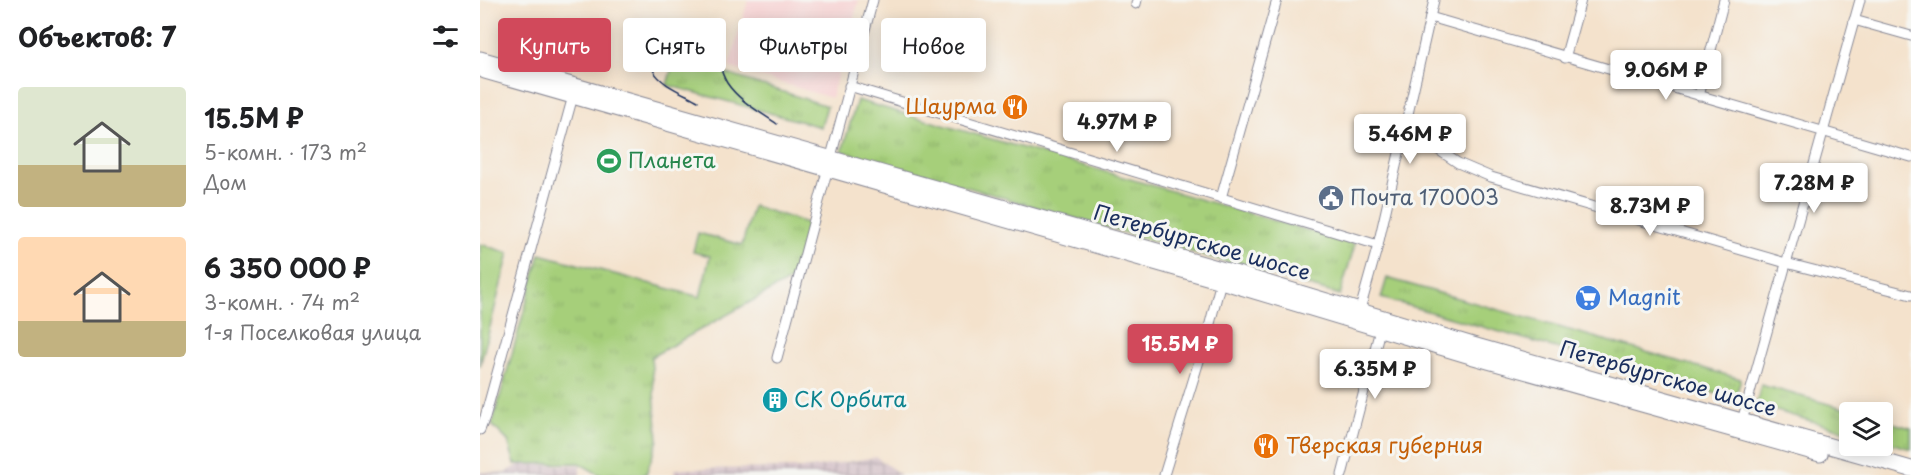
<!DOCTYPE html>
<html lang="ru">
<meta charset="utf-8">
<style>
:root{--surface:#fff;--page:#f2f2f2;--text:#202124;--muted:#757577;--accent:#d1495b}
body{margin:0;font-family:"Playpen Sans",sans-serif;background:var(--page);color:var(--text);height:100vh;display:flex;flex-direction:column;font-size:22px;white-space:nowrap}
*{box-sizing:border-box;margin:0}
p{font-size:20px;color:var(--muted)}
.icon{flex:none;width:33px;height:33px;fill:none;stroke:currentColor;stroke-width:2;stroke-linecap:round;stroke-linejoin:round}
.map{position:relative;flex:1;overflow:hidden}
.details{display:flex;flex-direction:column;background:var(--surface);width:480px}
.details>*{flex:none}
.hud{position:absolute;left:18px;top:18px;width:570px;height:54px;display:flex;gap:12px}
.controls{position:absolute;left:1359px;top:402px;display:grid;gap:12px}
.controls a{display:grid;place-items:center;width:54px;height:54px;border-radius:6px;background:var(--surface);box-shadow:0 3px 15px #0003;font-size:30px}
.price{position:absolute;translate:-50% -51px;padding:0 14px;border-radius:6px;background:#fff;color:#222;font-size:20px;line-height:39px;filter:drop-shadow(0 2px 3px #0008)}
.price::after{content:'';position:absolute;left:50%;top:36px;width:18px;height:14px;margin-left:-9px;background:inherit;clip-path:polygon(0 0,100% 0,50% 100%)}
.price.current{background:var(--accent);color:#fff}
ul{padding:0;list-style:none}
li{display:flex;align-items:center;gap:18px;height:150px;padding:0 18px}
li span{display:grid;place-items:center;flex:none;width:168px;height:120px;border-radius:6px;color:#555}
li>.icon{margin-inline-start:auto}
span .icon{width:72px;height:72px;fill:#fffc;stroke-width:1}
li b{font-size:26px}
h2{display:flex;justify-content:space-between;align-items:center;height:72px;padding:0 18px;font-size:26px}
.chip{padding:0 21px;border-radius:6px;background:var(--surface);box-shadow:0 3px 15px #0003;font-size:21px;line-height:54px}
.chip.current{background:var(--accent);color:#fff}
main{display:flex;flex:1;min-height:0}
.map>svg:first-child{display:block}
.built{fill:#f7cfd0}
.industrial{fill:url(#industrial-grid)}
.grass{fill:url(#grass-tufts);stroke:#607f6c;stroke-width:1.5}
.pitch{fill:#a6cf7a;stroke:#607f6c;stroke-width:1.5}
.lines{fill:none;stroke-linecap:round;stroke-linejoin:round}
.minor-casing{stroke:#888895;stroke-width:11}
.primary-casing{stroke:#888895;stroke-width:17}
.minor{stroke:#fff;stroke-width:9}
.primary{stroke:#fff;stroke-width:15}
.tram{stroke:#1b2f5e;stroke-width:1.5}
.labels{text-anchor:middle;stroke-width:6;stroke-linejoin:round;paint-order:stroke}
.food-label{font-size:21px;fill:#c56008;stroke:#f6f6f2;text-anchor:end}
.leisure-label{font-size:21px;fill:#27864d;stroke:#f6f6f2;text-anchor:start}
.service-label{font-size:21px;fill:#4e5e75;stroke:#f6f6f2;text-anchor:start}
.street-label{font-size:21px;fill:#1b2f5e;stroke:#f6f6f2}
.shop-label{font-size:21px;fill:#366cbe;stroke:#f6f6f2;text-anchor:start}
.culture-label{font-size:21px;fill:#0d838f;stroke:#f6f6f2;text-anchor:start}
</style>
<main>
<section class="details">
<h2>Объектов: 7<svg class="icon" aria-label="filters" viewBox="0 0 24 24"><path d="M4 7h16M4 17h16"/><circle cx="9" cy="7" r="2"/><circle cx="15" cy="17" r="2"/></svg></h2>
<ul>
<li><span style="background:linear-gradient(#dfe7d0 65%,#c2b280 0)"><svg class="icon" aria-label="home" viewBox="0 0 24 24"><path d="M3 11l9-7 9 7M6 9v11h12V9"/></svg></span><div><b>15.5M ₽</b><p>5-комн. · 173 m²</p><p>Дом</p></div></li>
<li><span style="background:linear-gradient(#ffd9b3 70%,#c2b280 0)"><svg class="icon" aria-label="home" viewBox="0 0 24 24"><path d="M3 11l9-7 9 7M6 9v11h12V9"/></svg></span><div><b>6 350 000 ₽</b><p>3-комн. · 74 m²</p><p>1-я Поселковая улица</p></div></li>
</ul>
</section>
<div class="map">
<svg width="1431" height="475" viewBox="0 0 1431 475">
<defs>
<pattern id="industrial-grid" width="8" height="8" patternUnits="userSpaceOnUse" patternTransform="scale(1.5)"><rect width="8" height="8" fill="#d2bdc5"/><path d="M0 4h8M4 0v8" fill="none" stroke="#aa9aa3"/></pattern>
<pattern id="grass-tufts" width="24" height="20" patternUnits="userSpaceOnUse" patternTransform="scale(1.5)"><rect width="24" height="20" fill="#a6cf7a"/><path d="M3 7l-1-3M5 7V3M7 7l1-3M15 17l-1-3M17 17v-4M19 17l1-3" fill="none" stroke="#8eb26c"/></pattern>
</defs>
<rect width="100%" height="100%" fill="#f6f6f2"/>
<filter id="ink" filterUnits="userSpaceOnUse"><feTurbulence type="fractalNoise" baseFrequency=".0167" numOctaves="2"/><feDisplacementMap in="SourceGraphic" scale="12" xChannelSelector="R" yChannelSelector="G"/><feConvolveMatrix kernelMatrix="1 2 1 2 8 2 1 2 1" color-interpolation-filters="sRGB"/></filter>
<filter id="wash" filterUnits="userSpaceOnUse"><feTurbulence type="fractalNoise" baseFrequency=".008" numOctaves="4" result="noise"/><feDisplacementMap in="SourceGraphic" scale="24" xChannelSelector="R" yChannelSelector="G"/><feGaussianBlur stdDeviation="1.35" result="paint"/><feColorMatrix in="noise" values="0 0 0 0 0 0 0 0 0 0 0 0 0 0 0 0 0 1.4 0 .05"/><feComposite in="paint" operator="in"/></filter>
<g filter="url(#wash)">
<rect width="100%" height="100%" fill="#f4e2cc"/>
<polygon class="built" points="268,0 379,0 351,98 249,67"/>
<g class="industrial">
<polygon points="396,457 421,475 195,475 194,469 331,468"/>
<polygon points="39,465 100,465 100,475 0,475 0,472 25,473"/>
</g>
<g class="grass">
<polygon points="195,57 347,106 341,127 187,85"/>
<polygon points="377,100 875,244 860,295 362,151"/>
<polygon points="273,206 327,223 315,277 171,357 178,440 166,474 120,475 99,463 35,464 28,441 12,425 60,254 220,297 230,256 213,252 218,233 262,245"/>
<polygon points="907,278 1261,379 1255,399 901,298"/>
<polygon points="1281,385 1377,412 1370,412 1369,432 1276,405"/>
<polygon points="1402,420 1431,428 1431,449 1403,441"/>
</g>
<polygon class="pitch" points="0,244 29,253 0,366"/>
</g>
<g filter="url(#ink)">
<g class="lines">
<g class="minor-casing">
<g id="minor">
<polyline points="656,4 657,0"/>
<polyline points="950,17 1431,157"/>
<polyline points="1374,20 1431,36"/>
<polyline points="1085,58 1101,0"/>
<polyline points="369,86 898,245"/>
<polyline points="1219,96 1244,0"/>
<polyline points="923,137 957,149 978,163 1011,177 1306,263 1431,295"/>
<polyline points="741,198 797,0"/>
<polyline points="879,313 898,245 954,0"/>
<polyline points="297,358 393,0"/>
<polyline points="1262,421 1380,0"/>
<polyline points="0,430 5,417 93,96"/>
<polyline points="684,475 727,335 741,281"/>
<polyline points="862,475 901,326"/>
</g>
</g>
<g class="primary-casing">
<g id="primary">
<polyline points="0,59 744,270 996,346 1431,469"/>
<polyline points="5,71 741,281 994,357 1340,454"/>
</g>
</g>
<use href="#minor" class="minor"/>
<use href="#primary" class="primary"/>
<path class="tram" d="M218 101C204 93 181 85 173 70 159 43 188 15 214 25 236 33 236 66 247 83 259 101 280 112 297 124"/>
</g>
</g>
<defs>
<g id="restaurant-disc" transform="scale(1.35)"><circle r="9.5" fill="#e8710a" stroke="#f6f6f2"/><path d="M-5-6h1v4h1v-4h1v4h1v-4h1v5L-1.5 .5V6h-2V.5L-5-1ZM5-6V6H3V1.5H1.5Q1.5-4 5-6Z" fill="#fff"/></g>
<g id="stadium-disc" transform="scale(1.35)"><circle r="9.5" fill="#2e9e5b" stroke="#f6f6f2"/><path d="M0-5a6.5 5 0 1 0 0 10a6.5 5 0 1 0 0-10ZM-3.5-1.8h7v3.6h-7Z" fill="#fff"/></g>
<g id="civic-disc" transform="scale(1.35)"><circle r="9.5" fill="#5c6f8a" stroke="#f6f6f2"/><path d="M-.6-6.5H3V-4.5H.6V-3L4-1V1h2V6H-6V1h2V-1L-.6-3ZM-1.2 2.5V6h2.4V2.5Z" fill="#fff"/></g>
<g id="supermarket-disc" transform="scale(1.35)"><circle r="9.5" fill="#3f7fe0" stroke="#f6f6f2"/><path d="M-6-5.5h2.5l.6 2H6L4.5 2H-2.5L-4.4-4H-6ZM-1.5 3.2a1.3 1.3 0 1 0 .1 0ZM3 3.2a1.3 1.3 0 1 0 .1 0Z" fill="#fff"/></g>
<g id="building-disc" transform="scale(1.35)"><circle r="9.5" fill="#0f9aa8" stroke="#f6f6f2"/><path d="M-4-6H4V6H1V3H-1V6H-4ZM-2.5-4.3h1.7v1.8h-1.7ZM.8-4.3h1.7v1.8H.8ZM-2.5-1h1.7V.8h-1.7ZM.8-1h1.7V.8H.8Z" fill="#fff"/></g>
</defs>
<g fill-rule="evenodd">
<use href="#restaurant-disc" x="535" y="107"/>
<use href="#stadium-disc" x="129" y="161"/>
<use href="#civic-disc" x="851" y="198"/>
<use href="#supermarket-disc" x="1108" y="298"/>
<use href="#building-disc" x="295" y="400"/>
<use href="#restaurant-disc" x="786" y="446"/>
</g>
<g class="labels">
<g class="food-label">
<text x="516" y="114">Шаурма</text>
<text x="806" y="453" text-anchor="start">Тверская губерния</text>
</g>
<g class="leisure-label">
<text x="148" y="168">Планета</text>
</g>
<g class="service-label">
<text x="870" y="205">Почта 170003</text>
</g>
<g class="street-label">
<text transform="translate(722 243) rotate(16)" y="7">Петербургское шоссе</text>
<text transform="translate(1188 379) rotate(16)" y="7">Петербургское шоссе</text>
</g>
<g class="shop-label">
<text x="1128" y="305">Magnit</text>
</g>
<g class="culture-label">
<text x="314" y="407">СК Орбита</text>
</g>
</g>
</svg>
<div class="controls">
<a><svg class="icon" aria-label="layers" viewBox="0 0 24 24"><path d="M12 4l9 5-9 5-9-5zM3 14l9 5 9-5"/></svg></a>
</div>
<b class="price" style="left:1186px;top:101px">9.06M ₽</b>
<b class="price" style="left:637px;top:153px">4.97M ₽</b>
<b class="price" style="left:930px;top:165px">5.46M ₽</b>
<b class="price" style="left:1334px;top:214px">7.28M ₽</b>
<b class="price" style="left:1170px;top:237px">8.73M ₽</b>
<b class="price current" style="left:700px;top:375px">15.5M ₽</b>
<b class="price" style="left:895px;top:400px">6.35M ₽</b>
<div class="hud">
<a class="chip current">Купить</a>
<a class="chip">Снять</a>
<a class="chip">Фильтры</a>
<a class="chip">Новое</a>
</div>
</div>
</main>
